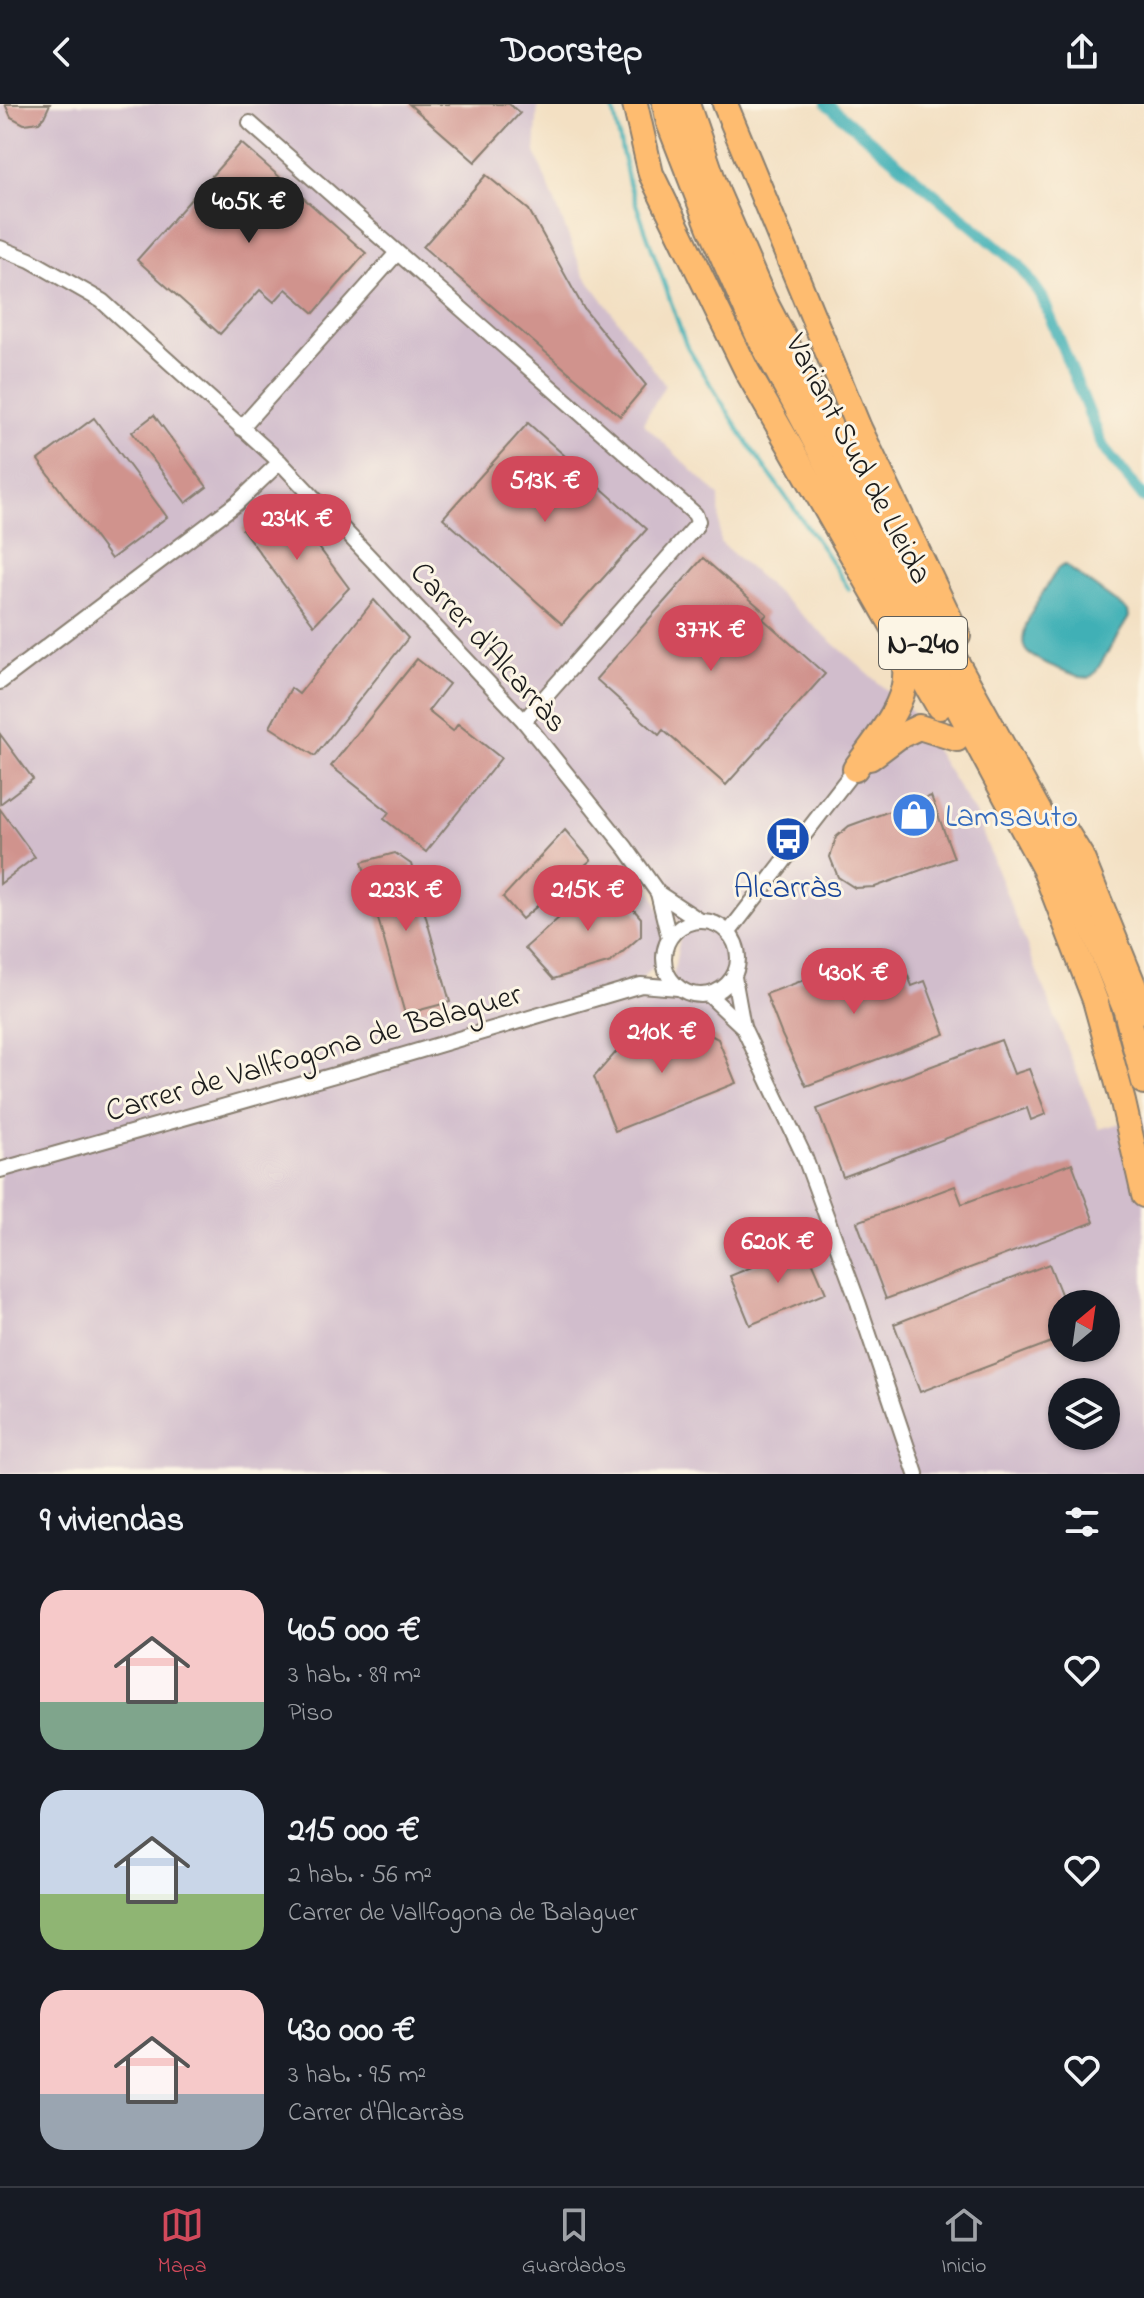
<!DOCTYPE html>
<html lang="es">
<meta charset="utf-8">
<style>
:root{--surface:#171b24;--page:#242831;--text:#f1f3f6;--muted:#9ea1a6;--line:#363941;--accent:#d1495b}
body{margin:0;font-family:"Indie Flower",sans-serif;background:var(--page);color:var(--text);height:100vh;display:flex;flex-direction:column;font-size:30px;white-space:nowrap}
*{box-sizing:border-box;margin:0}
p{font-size:26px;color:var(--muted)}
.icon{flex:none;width:44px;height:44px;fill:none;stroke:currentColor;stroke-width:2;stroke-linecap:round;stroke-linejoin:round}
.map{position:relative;height:1370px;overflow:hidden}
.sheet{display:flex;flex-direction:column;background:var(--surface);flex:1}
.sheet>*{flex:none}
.needle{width:52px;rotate:29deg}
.fabs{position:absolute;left:1048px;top:1186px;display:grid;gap:16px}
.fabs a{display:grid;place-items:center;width:72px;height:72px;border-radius:50%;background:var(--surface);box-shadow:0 2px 6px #0004;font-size:40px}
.price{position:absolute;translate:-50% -68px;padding:0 18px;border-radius:28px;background:var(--accent);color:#fff;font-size:26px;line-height:52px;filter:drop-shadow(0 2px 4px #0008)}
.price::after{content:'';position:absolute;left:50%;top:48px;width:24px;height:18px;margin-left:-12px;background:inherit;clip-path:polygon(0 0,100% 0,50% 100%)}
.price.on{background:#222;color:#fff}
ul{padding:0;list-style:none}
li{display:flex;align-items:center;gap:24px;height:200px;padding:0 40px}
li span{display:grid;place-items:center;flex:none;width:224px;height:160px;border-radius:24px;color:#555}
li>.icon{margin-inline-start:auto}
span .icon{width:96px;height:96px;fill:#fffc;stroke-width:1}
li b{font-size:34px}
h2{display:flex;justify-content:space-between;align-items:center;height:96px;padding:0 40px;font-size:34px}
header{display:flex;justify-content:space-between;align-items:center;height:104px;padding:0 40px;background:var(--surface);font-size:36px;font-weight:800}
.tab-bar{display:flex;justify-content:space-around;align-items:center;height:112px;border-top:2px solid var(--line);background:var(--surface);font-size:22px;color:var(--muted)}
.tab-bar a{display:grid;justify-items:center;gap:4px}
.tab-bar .on{color:var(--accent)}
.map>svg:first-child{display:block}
.industrial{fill:#d1bdcc;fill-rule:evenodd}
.water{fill:#3fb0b6;stroke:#2e6669;stroke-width:2}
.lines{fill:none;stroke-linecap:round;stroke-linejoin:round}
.stream{stroke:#3fb0b6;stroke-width:4}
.canal{stroke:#3fb0b6;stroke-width:12}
.building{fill:#d0938d}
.street-casing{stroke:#887e70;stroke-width:18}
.highway-casing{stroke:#887e70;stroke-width:28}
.street{stroke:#fff;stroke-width:14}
.highway{stroke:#febc70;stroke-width:24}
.labels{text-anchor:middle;stroke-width:6;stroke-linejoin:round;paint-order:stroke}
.shield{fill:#fcf5e5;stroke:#5f5d58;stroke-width:2}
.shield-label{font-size:30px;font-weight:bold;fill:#1c1c1c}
.street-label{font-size:32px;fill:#1c1c1c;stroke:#fcf5e5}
.shop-label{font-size:32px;fill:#366cbe;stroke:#fcf5e5;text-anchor:start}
.transit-label{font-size:32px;fill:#164399;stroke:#fcf5e5}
</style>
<header><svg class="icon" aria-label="back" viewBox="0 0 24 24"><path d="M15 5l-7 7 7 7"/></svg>Doorstep<svg class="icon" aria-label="share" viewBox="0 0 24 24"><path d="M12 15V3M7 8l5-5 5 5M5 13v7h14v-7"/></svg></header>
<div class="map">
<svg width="1144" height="1370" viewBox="0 0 1144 1370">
<rect width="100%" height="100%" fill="#fcf5e5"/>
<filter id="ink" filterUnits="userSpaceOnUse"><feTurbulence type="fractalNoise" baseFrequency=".0125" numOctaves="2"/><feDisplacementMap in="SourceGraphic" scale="16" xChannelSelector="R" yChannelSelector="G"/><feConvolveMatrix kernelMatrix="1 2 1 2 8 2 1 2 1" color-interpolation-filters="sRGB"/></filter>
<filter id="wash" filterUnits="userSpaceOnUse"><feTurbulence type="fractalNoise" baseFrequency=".006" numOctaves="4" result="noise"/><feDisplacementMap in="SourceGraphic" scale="32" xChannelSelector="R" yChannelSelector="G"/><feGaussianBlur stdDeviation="1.8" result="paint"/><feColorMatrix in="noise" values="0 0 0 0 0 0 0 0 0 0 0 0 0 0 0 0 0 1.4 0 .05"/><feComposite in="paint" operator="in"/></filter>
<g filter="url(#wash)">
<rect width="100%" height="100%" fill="#f3e0c3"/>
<path class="industrial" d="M0 0H538L535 48 583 169 665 281 643 319 719 392 720 438 912 609 975 710 1099 1025 1144 1013V1370H0ZM648 776 682 822 672 877 638 878 664 853 667 825ZM1062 1200H1106V1244H1062ZM1062 1288H1106V1332H1062Z"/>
<path class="water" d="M1065 461 1128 507 1129 513 1095 569 1089 574 1080 573C1064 566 1041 560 1028 549 1010 532 1048 482 1058 464Z"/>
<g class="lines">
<polyline class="stream" points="612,0 629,80 686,241 746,337 825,448 849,485"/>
<polyline class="canal" points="827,0 1019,161 1042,193 1103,343 1144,394"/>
</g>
<g id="blocks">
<g class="building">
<polygon points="5,0 50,0 44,13 39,18 24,20 11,13"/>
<polygon points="409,0 509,0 520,9 475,58"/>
<polygon points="241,39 366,149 314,209 286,185 274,198 260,186 220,230 137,156"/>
<polygon points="486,71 529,106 584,205 646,281 620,312 423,143"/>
<polygon points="154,311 207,383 186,399 132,328"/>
<polygon points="94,314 167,413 111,455 38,356"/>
<polygon points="528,319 647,425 562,520 443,414"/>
<polygon points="275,406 287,407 297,414 349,484 314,521 242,425 263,410"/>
<polygon points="703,454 767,510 763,515 825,570 726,681 663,626 659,631 596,575"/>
<polygon points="374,496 408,534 315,652 270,623 291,584 299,590"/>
<polygon points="417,555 449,580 428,607 453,627 458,620 501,654 426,748 384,715 389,708 331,662"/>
<polygon points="0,630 33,675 0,700"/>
<polygon points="931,692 954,754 875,783 855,784 838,773 830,753 836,733 849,722"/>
<polygon points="0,705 35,753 0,780"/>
<polygon points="565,726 591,756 522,815 503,793"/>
<polygon points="395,749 411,760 450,898 405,910 362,758"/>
<polygon points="605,773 641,814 641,832 611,858 553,875 525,844"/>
<polygon points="885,846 902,856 912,882 925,877 945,930 806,982 782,931 766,890"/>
<polygon points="689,919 718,935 736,979 615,1027 594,973 617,947"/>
<polygon points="1001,936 1014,970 1029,965 1046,1010 1031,1016 1027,1004 843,1073 817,1005"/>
<polygon points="1072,1059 1094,1118 886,1195 857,1118 955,1082 962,1100"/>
<polygon points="805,1141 826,1189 750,1221 730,1172"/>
<polygon points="1049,1160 1065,1200 1062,1200 1062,1234 920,1288 894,1220"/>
</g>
</g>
</g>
<g filter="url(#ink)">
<use href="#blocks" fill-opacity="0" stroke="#887e70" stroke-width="2"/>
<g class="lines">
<g class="street-casing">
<g id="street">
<polyline points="250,19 695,410 698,417 696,422 524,617"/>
<polyline points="0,144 30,156 102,197 280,358 524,617 626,744 658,789 669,834"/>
<polyline points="241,324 397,149"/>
<polyline points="0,578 237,399 280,358"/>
<polyline points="658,789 699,816"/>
<circle cx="701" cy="854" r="37"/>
<polyline points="729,828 855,665"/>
<polyline points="734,873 743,923 805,1054 858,1198 916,1370"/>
<polyline points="709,891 743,923"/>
<polyline points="0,1066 391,955 641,881 678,884"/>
</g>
</g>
<g class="highway-casing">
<g id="highway">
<polyline points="635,0 651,70 747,267 939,603"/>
<polyline points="665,0 669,19 709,122 758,231 1044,764 1095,896 1123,998 1144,1091"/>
<polyline points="687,0 718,90 764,196 906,467 1061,747 1126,907 1144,978"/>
<polyline points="725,0 859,324 958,532"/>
<polyline points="870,654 898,633 919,623 957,635"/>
<path d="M855 665C877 633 919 589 901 548"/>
<polyline points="1065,726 1081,752 1144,907"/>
</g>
</g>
<use href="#street" class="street"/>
<use href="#highway" class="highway"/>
</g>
</g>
<defs>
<g id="shop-disc" transform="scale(2.3)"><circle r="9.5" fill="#3f7fe0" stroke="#fcf5e5"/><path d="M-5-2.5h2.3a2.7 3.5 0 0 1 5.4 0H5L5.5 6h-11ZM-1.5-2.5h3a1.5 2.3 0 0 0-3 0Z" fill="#fff"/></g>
<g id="bus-disc" transform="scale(2.3)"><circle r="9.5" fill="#1a4fb4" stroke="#fcf5e5"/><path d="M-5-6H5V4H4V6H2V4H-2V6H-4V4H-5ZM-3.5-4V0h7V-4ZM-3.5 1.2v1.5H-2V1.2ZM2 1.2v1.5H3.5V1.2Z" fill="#fff"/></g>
</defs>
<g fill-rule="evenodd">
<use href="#shop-disc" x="914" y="711"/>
<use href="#bus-disc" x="788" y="735"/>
</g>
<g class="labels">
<rect class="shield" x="879" y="513" width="88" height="52" rx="6"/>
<g class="shield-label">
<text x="923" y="549">N-240</text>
</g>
<g class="street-label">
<text transform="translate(860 354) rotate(62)" y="11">Variant Sud de Lleida</text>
<text transform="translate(490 542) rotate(48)" y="11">Carrer d'Alcarràs</text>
<text transform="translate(313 947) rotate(-16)" y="11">Carrer de Vallfogona de Balaguer</text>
</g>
<g class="shop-label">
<text x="945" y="722">Lamsauto</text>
</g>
<g class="transit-label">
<text x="788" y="793">Alcarràs</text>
</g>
</g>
</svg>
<div class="fabs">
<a><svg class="needle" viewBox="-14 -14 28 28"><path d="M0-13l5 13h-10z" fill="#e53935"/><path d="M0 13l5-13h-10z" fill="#9ea1a6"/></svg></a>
<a><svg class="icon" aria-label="layers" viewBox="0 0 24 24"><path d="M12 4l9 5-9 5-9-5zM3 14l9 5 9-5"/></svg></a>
</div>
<b class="price on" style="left:249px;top:141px">405K €</b>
<b class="price" style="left:545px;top:420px">513K €</b>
<b class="price" style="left:297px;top:458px">234K €</b>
<b class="price" style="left:711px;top:569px">377K €</b>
<b class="price" style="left:406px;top:829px">223K €</b>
<b class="price" style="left:588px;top:829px">215K €</b>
<b class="price" style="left:854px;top:912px">430K €</b>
<b class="price" style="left:662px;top:971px">210K €</b>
<b class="price" style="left:778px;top:1181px">620K €</b>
</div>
<section class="sheet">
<h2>9 viviendas<svg class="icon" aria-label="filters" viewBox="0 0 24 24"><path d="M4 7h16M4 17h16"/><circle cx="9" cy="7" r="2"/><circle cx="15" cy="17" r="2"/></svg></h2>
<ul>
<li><span style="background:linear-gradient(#f6c9c9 70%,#7fa58c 0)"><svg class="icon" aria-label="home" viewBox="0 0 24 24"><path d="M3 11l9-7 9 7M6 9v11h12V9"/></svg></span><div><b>405 000 €</b><p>3 hab. · 89 m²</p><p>Piso</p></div><svg class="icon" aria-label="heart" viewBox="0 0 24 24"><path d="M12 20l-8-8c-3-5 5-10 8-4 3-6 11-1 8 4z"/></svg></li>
<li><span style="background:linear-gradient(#c9d6e8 65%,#8fb573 0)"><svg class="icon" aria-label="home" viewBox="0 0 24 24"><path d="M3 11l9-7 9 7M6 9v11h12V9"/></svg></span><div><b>215 000 €</b><p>2 hab. · 56 m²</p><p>Carrer de Vallfogona de Balaguer</p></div><svg class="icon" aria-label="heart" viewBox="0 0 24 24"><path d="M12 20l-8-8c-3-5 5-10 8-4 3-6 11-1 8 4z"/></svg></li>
<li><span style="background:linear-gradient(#f6c9c9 65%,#9aa5b1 0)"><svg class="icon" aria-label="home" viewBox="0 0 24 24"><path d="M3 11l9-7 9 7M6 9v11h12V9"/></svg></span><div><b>430 000 €</b><p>3 hab. · 95 m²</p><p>Carrer d'Alcarràs</p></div><svg class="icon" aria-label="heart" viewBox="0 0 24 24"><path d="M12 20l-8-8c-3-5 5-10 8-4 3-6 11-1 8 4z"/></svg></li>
</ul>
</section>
<nav class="tab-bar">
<a class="on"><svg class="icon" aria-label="map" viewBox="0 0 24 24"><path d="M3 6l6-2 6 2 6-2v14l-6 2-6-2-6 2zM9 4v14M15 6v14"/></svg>Mapa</a>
<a><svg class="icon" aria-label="saved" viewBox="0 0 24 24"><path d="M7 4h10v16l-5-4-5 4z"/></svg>Guardados</a>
<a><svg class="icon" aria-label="home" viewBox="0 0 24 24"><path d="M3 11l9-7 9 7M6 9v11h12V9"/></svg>Inicio</a>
</nav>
